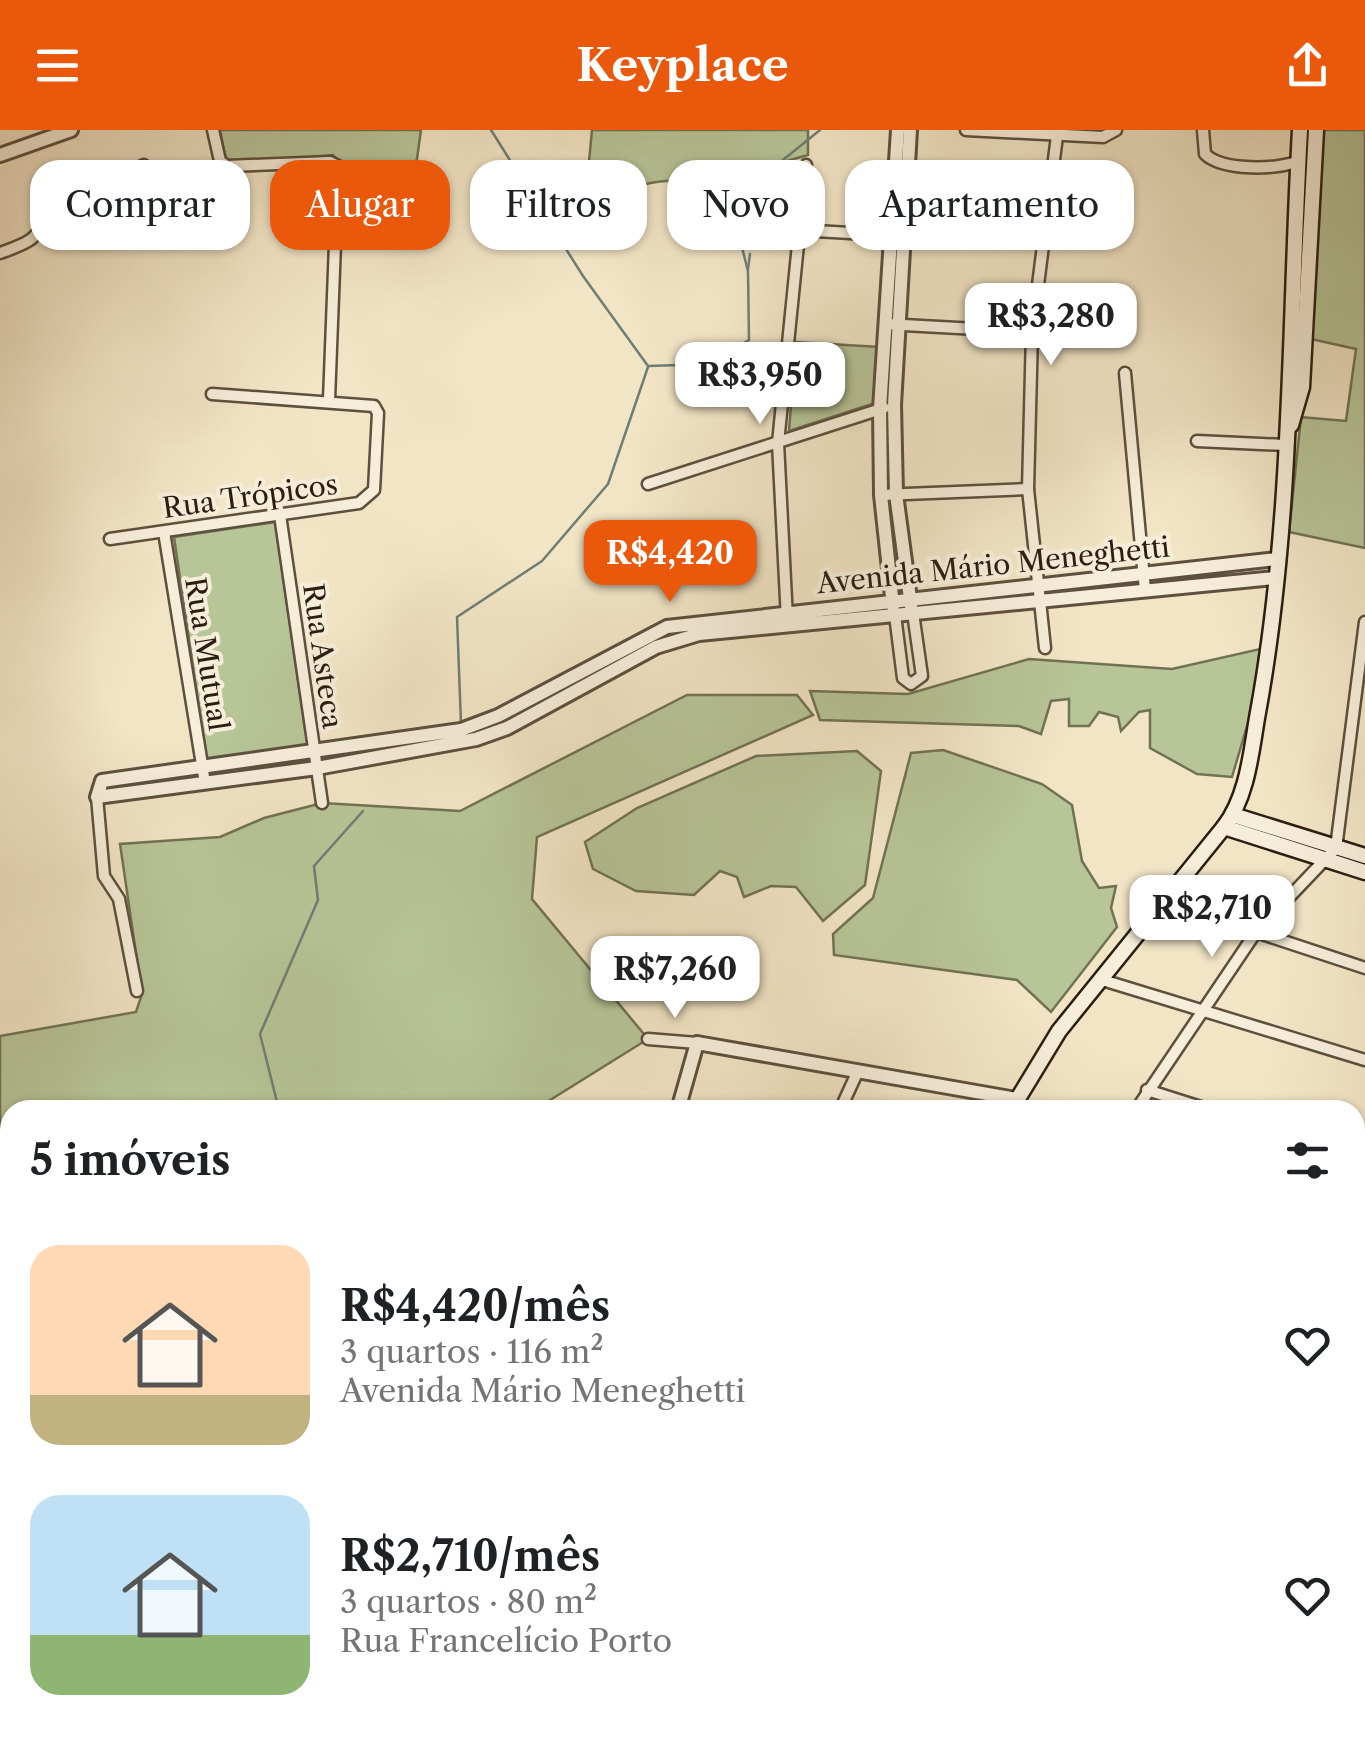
<!DOCTYPE html>
<html lang="pt">
<meta charset="utf-8">
<style>
:root{--surface:#fff;--page:#f6f6f6;--text:#202124;--muted:#757577;--accent:#ea580c}
body{margin:0;font-family:"Libre Caslon Text",serif;background:var(--page);color:var(--text);height:100vh;display:flex;flex-direction:column;font-size:38px;white-space:nowrap}
*{box-sizing:border-box;margin:0}
p{font-size:32px;color:var(--muted)}
.icon{flex:none;width:55px;height:55px;fill:none;stroke:currentColor;stroke-width:2;stroke-linecap:round;stroke-linejoin:round}
.map{position:relative;flex:1;overflow:hidden}
.details{position:absolute;left:0px;top:970px;width:1365px;height:640px;display:flex;flex-direction:column;background:var(--surface);border-radius:30px 30px 0 0;box-shadow:0 2px 8px #0004}
.details>*{flex:none}
.hud{position:absolute;left:30px;top:30px;width:1305px;height:90px;display:flex;gap:20px}
.price{position:absolute;translate:-50% -85px;padding:0 22px;border-radius:20px;background:#fff;color:#222;font-size:32px;line-height:65px;filter:drop-shadow(0 2px 5px #0008)}
.price::after{content:'';position:absolute;left:50%;top:60px;width:30px;height:22px;margin-left:-15px;background:inherit;clip-path:polygon(0 0,100% 0,50% 100%)}
.price.active{background:var(--accent);color:#fff}
ul{padding:0;list-style:none}
li{display:flex;align-items:center;gap:30px;height:250px;padding:0 30px}
li span{display:grid;place-items:center;flex:none;width:280px;height:200px;border-radius:30px;color:#555}
li>.icon{margin-inline-start:auto}
span .icon{width:120px;height:120px;fill:#fffc;stroke-width:1}
li b{font-size:42px}
h2{display:flex;justify-content:space-between;align-items:center;height:120px;padding:0 30px;font-size:42px}
.tag{padding:0 35px;border-radius:30px;background:var(--surface);box-shadow:0 2px 8px #0004;font-size:35px;line-height:90px}
.tag.active{background:var(--accent);color:#fff}
header{display:flex;justify-content:space-between;align-items:center;height:130px;padding:0 30px;background:var(--accent);color:#fff;font-size:45px;font-weight:700}
.map>svg:first-child{display:block}
.green{fill:#b7c598;stroke:#717254;stroke-width:2.5}
.lines{fill:none;stroke-linecap:round;stroke-linejoin:round}
.stream{stroke:#6f7e75;stroke-width:2.5}
.minor-casing{stroke:#5d503e;stroke-width:15}
.tertiary-casing{stroke:#5d503e;stroke-width:18}
.secondary-casing{stroke:#2b1e10;stroke-width:19}
.minor{stroke:#f7eeda;stroke-width:10}
.tertiary{stroke:#f7eeda;stroke-width:12}
.secondary{stroke:#f7eeda;stroke-width:14}
.labels{text-anchor:middle;stroke-width:8;stroke-linejoin:round;paint-order:stroke}
.street-label{font-size:28px;fill:#2b1e10;stroke:#f7eeda}
</style>
<header><svg class="icon" aria-label="menu" viewBox="0 0 24 24"><path d="M4 6h16M4 12h16M4 18h16"/></svg>Keyplace<svg class="icon" aria-label="share" viewBox="0 0 24 24"><path d="M12 15V3M7 8l5-5 5 5M5 13v7h14v-7"/></svg></header>
<div class="map">
<svg width="1365" height="1610" viewBox="0 0 1365 1610">
<rect width="100%" height="100%" fill="#f2e5c6"/>
<filter id="stains"><feTurbulence type="fractalNoise" baseFrequency=".002" numOctaves="4"/><feColorMatrix values="0 0 0 0 .2 0 0 0 0 .09 0 0 0 0 .02 0 0 0 .5 -.17"/></filter>
<radialGradient id="worn" r=".72"><stop offset=".6" stop-color="#630" stop-opacity="0"/><stop offset="1" stop-color="#630" stop-opacity=".3"/></radialGradient>
<g class="green">
<polygon points="220,0 421,0 416,36 345,40 333,25 227,35"/>
<path d="M592 0H808V25L787 31 779 76 755 114C748 101 742 82 731 73 691 37 641 51 598 71L586 63Z"/>
<polygon points="1313,0 1365,0 1365,418 1289,402 1301,287 1346,291 1356,219 1302,207"/>
<polygon points="796,212 879,217 875,273 789,301"/>
<polygon points="275,392 308,618 207,633 174,407"/>
<polygon points="1260,519 1252,579 1232,647 1197,644 1150,618 1150,580 1139,582 1121,601 1118,587 1099,582 1089,596 1069,596 1069,569 1051,571 1041,604 1019,596 820,590 810,561 908,564 1029,529 1172,539"/>
<polygon points="687,565 797,565 813,585 537,707 532,769 648,909 534,980 10,980 10,1239 0,1243 0,906 136,882 142,864 120,714 220,707 264,688 322,673 460,681"/>
<polygon points="943,620 1042,654 1072,675 1082,731 1099,758 1116,756 1111,778 1117,797 1051,882 1017,850 834,825 833,804 873,768 911,623"/>
<polygon points="857,621 881,641 865,755 823,791 796,757 771,756 744,767 737,747 720,741 694,765 636,761 593,739 585,712 637,678 756,626"/>
<polygon points="1355,1033 1365,1036 1365,1133 1355,1163"/>
<polygon points="1197,1600 1332,1600 1331,1610 1196,1610"/>
</g>
<g class="lines">
<g class="stream">
<polyline points="491,0 583,146 648,236"/>
<polyline points="748,139 750,124"/>
<polyline points="649,236 708,234 749,210 748,141 736,94 783,30 820,0"/>
<polyline points="461,594 457,487 542,431 608,354 648,237"/>
<polyline points="279,980 260,904 318,770 314,736 363,681"/>
<polyline points="0,1149 10,1172"/>
<polyline points="365,1610 371,1600"/>
</g>
<g class="minor-casing">
<g id="minor">
<polyline points="213,0 220,31 227,36 330,32 338,36 329,270"/>
<polyline points="966,0 1103,7 1116,0"/>
<path d="M1203 0 1205 24C1222 41 1278 40 1298 31"/>
<polyline points="798,100 989,111"/>
<path d="M0 123C25 114 40 110 47 83L144 35"/>
<polyline points="885,194 1032,202"/>
<polyline points="1125,243 1145,460"/>
<polyline points="1197,311 1285,315"/>
<polyline points="648,354 884,278"/>
<polyline points="881,365 1028,359"/>
<polyline points="280,385 322,673"/>
<polyline points="164,402 205,653"/>
<polyline points="110,409 359,373 374,360 378,283 374,276 212,264"/>
<polyline points="895,485 903,548 911,554 922,546 913,483"/>
<polyline points="787,489 778,313 806,35"/>
<polyline points="1045,518 1028,359 1032,202 1057,6"/>
<polyline points="97,667 104,746 119,769 137,861"/>
<polyline points="1256,802 1365,838"/>
<polyline points="1099,849 1365,930"/>
<polyline points="648,909 697,913"/>
<polyline points="1147,960 1210,980"/>
<polyline points="840,980 857,943"/>
<polyline points="1136,980 1256,802 1336,718 1365,492"/>
<polyline points="1355,1025 1365,1029"/>
<polyline points="1355,1196 1365,1162"/>
<polyline points="1355,1357 1365,1370"/>
<polyline points="0,1509 10,1507"/>
<polyline points="258,1600 261,1610"/>
<polyline points="400,1610 439,1604"/>
<polyline points="641,1610 663,1600"/>
<polyline points="706,1610 707,1600"/>
<polyline points="730,1610 731,1600"/>
<polyline points="1362,1610 1365,1566"/>
</g>
</g>
<g class="tertiary-casing">
<g id="tertiary">
<polyline points="910,0 894,275 896,364 911,476"/>
<polyline points="0,25 71,0"/>
<polyline points="1275,448 699,504 656,517 507,598 476,609 317,638 97,667 102,651 461,600 498,586 667,497 1277,429"/>
<polyline points="893,476 881,365 880,279 898,0"/>
<polyline points="678,980 697,913 1016,969"/>
<polyline points="496,1610 499,1600"/>
</g>
</g>
<g class="secondary-casing">
<g id="secondary">
<polyline points="1291,295 1302,257 1316,0"/>
<polyline points="1233,685 1365,726"/>
<polyline points="1224,697 1365,742"/>
<path d="M1011 980 1059 901 1224 697C1247 667 1251 624 1257 588 1293 395 1289 195 1300 0"/>
<polyline points="867,1610 867,1600"/>
</g>
</g>
<use href="#minor" class="minor"/>
<use href="#tertiary" class="tertiary"/>
<use href="#secondary" class="secondary"/>
</g>
<g class="labels">
<g class="street-label">
<text transform="translate(250 366) rotate(-8)" y="10">Rua Trópicos</text>
<text transform="translate(993 435) rotate(-6)" y="10">Avenida Mário Meneghetti</text>
<text transform="translate(207 524) rotate(81)" y="10">Rua Mutual</text>
<text transform="translate(323 526) rotate(82)" y="10">Rua Asteca</text>
</g>
</g>
<rect width="100%" height="100%" filter="url(#stains)"/>
<rect width="100%" height="100%" fill="url(#worn)"/>
</svg>
<b class="price" style="left:1051px;top:238px">R$3,280</b>
<b class="price" style="left:760px;top:297px">R$3,950</b>
<b class="price active" style="left:670px;top:475px">R$4,420</b>
<b class="price" style="left:1212px;top:830px">R$2,710</b>
<b class="price" style="left:675px;top:891px">R$7,260</b>
<div class="hud">
<a class="tag">Comprar</a>
<a class="tag active">Alugar</a>
<a class="tag">Filtros</a>
<a class="tag">Novo</a>
<a class="tag">Apartamento</a>
</div>
<section class="details">
<h2>5 imóveis<svg class="icon" aria-label="filters" viewBox="0 0 24 24"><path d="M4 7h16M4 17h16"/><circle cx="9" cy="7" r="2"/><circle cx="15" cy="17" r="2"/></svg></h2>
<ul>
<li><span style="background:linear-gradient(#ffd9b3 75%,#c2b280 0)"><svg class="icon" aria-label="home" viewBox="0 0 24 24"><path d="M3 11l9-7 9 7M6 9v11h12V9"/></svg></span><div><b>R$4,420/mês</b><p>3 quartos · 116 m²</p><p>Avenida Mário Meneghetti</p></div><svg class="icon" aria-label="heart" viewBox="0 0 24 24"><path d="M12 20l-8-8c-3-5 5-10 8-4 3-6 11-1 8 4z"/></svg></li>
<li><span style="background:linear-gradient(#bfe0f5 70%,#8fb573 0)"><svg class="icon" aria-label="home" viewBox="0 0 24 24"><path d="M3 11l9-7 9 7M6 9v11h12V9"/></svg></span><div><b>R$2,710/mês</b><p>3 quartos · 80 m²</p><p>Rua Francelício Porto</p></div><svg class="icon" aria-label="heart" viewBox="0 0 24 24"><path d="M12 20l-8-8c-3-5 5-10 8-4 3-6 11-1 8 4z"/></svg></li>
</ul>
</section>
</div>
